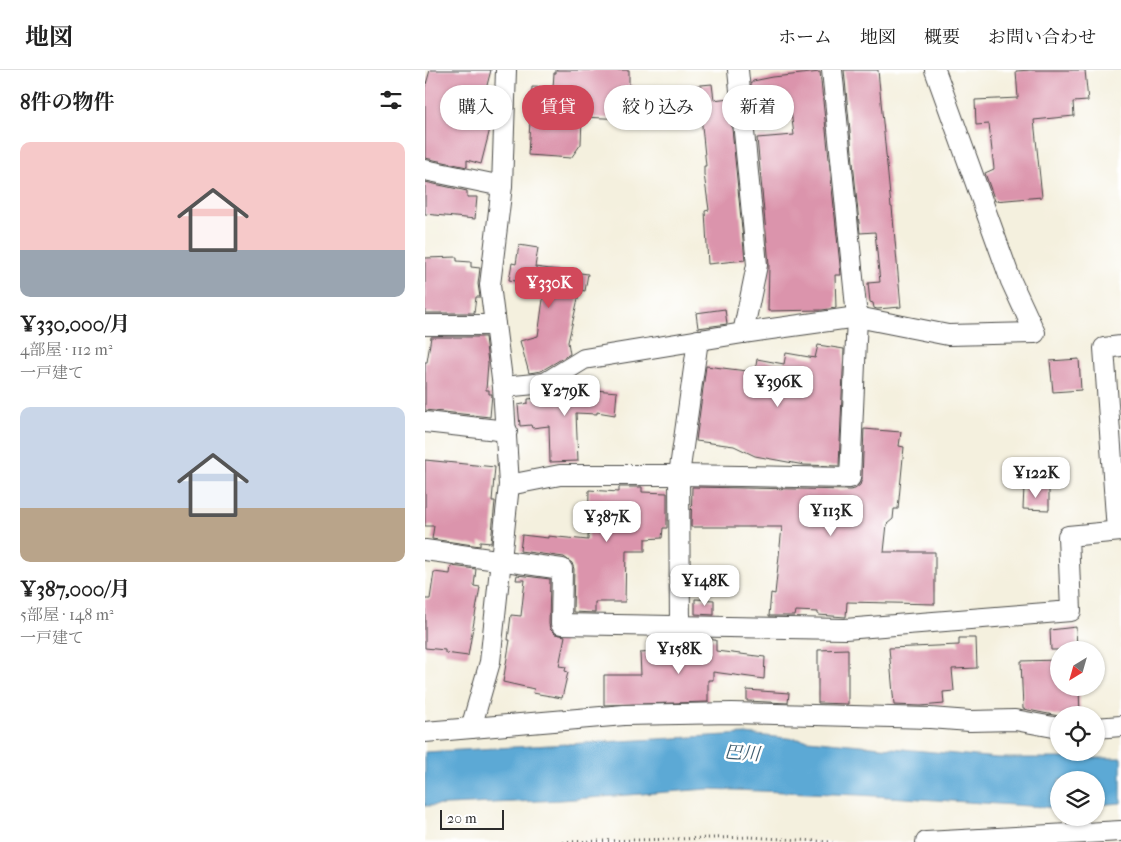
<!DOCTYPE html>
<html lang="ja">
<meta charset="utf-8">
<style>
:root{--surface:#fff;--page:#f6f6f6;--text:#222;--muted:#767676;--line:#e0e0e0;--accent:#d1495b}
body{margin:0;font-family:"IM FELL French Canon","Noto Serif JP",serif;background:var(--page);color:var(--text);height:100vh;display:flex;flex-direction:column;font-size:19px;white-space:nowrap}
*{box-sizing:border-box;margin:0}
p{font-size:16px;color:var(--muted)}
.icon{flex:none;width:28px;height:28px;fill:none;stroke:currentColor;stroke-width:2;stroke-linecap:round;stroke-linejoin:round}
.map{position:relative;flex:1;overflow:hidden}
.details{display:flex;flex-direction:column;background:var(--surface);width:425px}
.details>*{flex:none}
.banner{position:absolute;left:15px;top:15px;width:475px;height:45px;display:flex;gap:10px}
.needle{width:32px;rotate:217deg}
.fabs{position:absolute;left:625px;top:571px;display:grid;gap:10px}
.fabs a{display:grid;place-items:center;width:55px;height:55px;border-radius:50%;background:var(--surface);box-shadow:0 1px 4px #0004;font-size:25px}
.scale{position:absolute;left:15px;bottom:12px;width:64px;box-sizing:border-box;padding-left:5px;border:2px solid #2b2b2b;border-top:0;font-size:14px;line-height:18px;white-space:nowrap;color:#2b2b2b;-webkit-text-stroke:4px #fff;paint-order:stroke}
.price{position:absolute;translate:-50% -42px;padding:0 11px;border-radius:10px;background:#fff;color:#222;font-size:16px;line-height:32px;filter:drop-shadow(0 1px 2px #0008)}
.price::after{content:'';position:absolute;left:50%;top:30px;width:15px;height:11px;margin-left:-8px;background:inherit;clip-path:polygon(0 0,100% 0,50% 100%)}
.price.on{background:var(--accent);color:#fff}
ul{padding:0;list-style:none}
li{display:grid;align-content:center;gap:10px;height:265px;padding:0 20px}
li span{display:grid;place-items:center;height:155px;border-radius:10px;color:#555}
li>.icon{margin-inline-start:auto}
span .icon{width:90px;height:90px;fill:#fffc;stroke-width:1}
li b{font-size:21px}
h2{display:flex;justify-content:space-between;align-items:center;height:60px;padding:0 20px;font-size:21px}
.pill{padding:0 18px;border-radius:22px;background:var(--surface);box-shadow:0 1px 4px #0004;font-size:18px;line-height:45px}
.pill.on{background:var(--accent);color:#fff}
header{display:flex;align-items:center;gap:30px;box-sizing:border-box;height:70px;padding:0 25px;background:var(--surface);border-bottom:1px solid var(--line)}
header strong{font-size:24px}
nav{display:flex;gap:28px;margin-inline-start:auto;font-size:18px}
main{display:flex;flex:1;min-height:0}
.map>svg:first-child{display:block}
.water{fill:#5ca9d5;stroke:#446a80}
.building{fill:#db94ac}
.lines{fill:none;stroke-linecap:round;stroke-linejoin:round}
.street-casing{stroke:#494946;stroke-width:22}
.path{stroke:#494946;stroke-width:3;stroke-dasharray:1 4;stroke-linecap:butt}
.street{stroke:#fff;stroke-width:20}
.labels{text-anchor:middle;stroke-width:5;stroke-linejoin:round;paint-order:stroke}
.water-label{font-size:18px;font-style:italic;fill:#3f5d6f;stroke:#fff}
</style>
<header>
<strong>地図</strong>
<nav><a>ホーム</a><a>地図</a><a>概要</a><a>お問い合わせ</a></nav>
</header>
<main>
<section class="details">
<h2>8件の物件<svg class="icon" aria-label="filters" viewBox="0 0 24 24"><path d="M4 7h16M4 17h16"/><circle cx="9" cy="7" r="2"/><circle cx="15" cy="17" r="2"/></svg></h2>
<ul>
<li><span style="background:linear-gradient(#f6c9c9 70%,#9aa5b1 0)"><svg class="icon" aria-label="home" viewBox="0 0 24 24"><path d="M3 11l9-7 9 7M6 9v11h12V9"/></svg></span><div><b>¥330,000/月</b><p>4部屋 · 112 m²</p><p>一戸建て</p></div></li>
<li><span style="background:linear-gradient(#c9d6e8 65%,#b9a48a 0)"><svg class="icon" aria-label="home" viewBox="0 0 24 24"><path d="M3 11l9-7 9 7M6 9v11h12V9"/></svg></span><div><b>¥387,000/月</b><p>5部屋 · 148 m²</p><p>一戸建て</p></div></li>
</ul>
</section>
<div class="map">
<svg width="696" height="772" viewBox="0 0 696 772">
<rect width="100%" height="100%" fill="#fff"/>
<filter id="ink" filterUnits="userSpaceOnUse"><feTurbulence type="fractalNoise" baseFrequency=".02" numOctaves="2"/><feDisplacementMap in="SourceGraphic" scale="10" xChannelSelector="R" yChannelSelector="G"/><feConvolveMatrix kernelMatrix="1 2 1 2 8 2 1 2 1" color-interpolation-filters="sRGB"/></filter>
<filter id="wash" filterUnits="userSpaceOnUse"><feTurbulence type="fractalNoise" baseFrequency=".0096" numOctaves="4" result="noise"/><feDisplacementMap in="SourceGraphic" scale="20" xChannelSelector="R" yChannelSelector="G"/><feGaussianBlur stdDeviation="1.12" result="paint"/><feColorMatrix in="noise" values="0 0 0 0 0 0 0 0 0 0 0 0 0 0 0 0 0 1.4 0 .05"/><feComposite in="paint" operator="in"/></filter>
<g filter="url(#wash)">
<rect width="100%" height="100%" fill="#f4f0de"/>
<polygon class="water" points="320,664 572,688 696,688 696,733 671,735 671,710 634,710 634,738 434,725 283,719 136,730 0,736 0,682"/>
<g id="blocks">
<g class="building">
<polygon points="5,0 66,0 56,38 68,41 67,51 56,94 42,90 42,97 0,88 0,18"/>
<polygon points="131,0 204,0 204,15 266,28 265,16 287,14 289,30 304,28 320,190 283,194 280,141 284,140 279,104 279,96 281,96 276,46 246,50 246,46 201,38 201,49 157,47 156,74 146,88 103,85 107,17 128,18 129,3 131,3"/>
<polygon points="419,0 453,0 466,137 467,137 476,237 452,239 449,238 448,233 445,232 443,213 455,212 450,162 435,163"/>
<polygon points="606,0 660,0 663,31 648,32 649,46 609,50 617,127 570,131 560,103 569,99 564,54 551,55 550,30 593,28 591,1"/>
<polygon points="395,2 416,205 410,205 411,238 397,240 343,241 344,194 332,68 369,65 365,34 351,31 328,34 326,14 328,11 348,7"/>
<polygon points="0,112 42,121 42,127 52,127 50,149 0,144"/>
<polygon points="94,175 113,178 110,197 163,204 160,221 155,220 143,272 145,284 116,301 104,303 95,271 113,266 120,215 84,210 87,193 91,194"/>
<polygon points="32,187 32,191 46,192 46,197 55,198 53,214 55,227 51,227 49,243 0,243 0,188"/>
<polygon points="300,239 302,254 273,258 271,243"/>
<polygon points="6,267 60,267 63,293 61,320 64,320 64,324 67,324 65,347 0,340 0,292 2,292"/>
<polygon points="393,275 419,279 414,396 379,395 330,386 309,376 271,371 281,296 330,302 332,289 359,294 361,283 390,288"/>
<polygon points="654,289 656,320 628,322 625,291"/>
<polygon points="136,317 192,322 190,345 172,342 172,344 151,343 153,391 125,392 124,356 107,358 106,355 95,356 93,335 103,333 103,329 112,328 111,326 126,323"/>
<polygon points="439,359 476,362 474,376 479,377 473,439 469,439 468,449 462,454 459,482 510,482 510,534 422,532 421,547 393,545 393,542 371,541 370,546 344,546 346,523 350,524 357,457 266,457 267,417 425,420 430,419 435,415 437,409"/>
<polygon points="0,390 70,397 67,431 70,431 66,473 55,472 55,476 7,469 9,456 0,456"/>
<polygon points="194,417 217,417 217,422 242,423 242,458 238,458 237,468 220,469 220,481 201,481 200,532 170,532 170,543 148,542 149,499 147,493 139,487 95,481 97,465 123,468 123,466 163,470 164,420 194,422"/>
<polygon points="599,417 624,418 624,440 598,439"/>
<polygon points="26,496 51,499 49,516 55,517 43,586 20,583 20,580 0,578 0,529 5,529 9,502 25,504"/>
<polygon points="92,505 125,509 124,554 125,559 130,564 140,566 134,596 141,597 140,601 143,602 137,628 108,623 109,619 78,612 85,570 83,570 86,545 96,546 100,510 91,510"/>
<polygon points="270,529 289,530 289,545 270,544"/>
<polygon points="651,557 652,580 626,580 625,560"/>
<polygon points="270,568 288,569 288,570 291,570 291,581 340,587 339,609 288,602 288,610 283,610 283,632 179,635 179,605 216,605 215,583 270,579"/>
<polygon points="534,568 551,568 552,598 527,599 529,621 518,622 519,634 496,636 469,635 464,578 534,575"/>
<polygon points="423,579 423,634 393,633 393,580"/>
<polygon points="634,590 634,618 654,618 655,645 634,646 598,639 596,591"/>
<polygon points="322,620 364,623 363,633 322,631"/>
</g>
</g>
</g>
<g filter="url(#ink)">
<use href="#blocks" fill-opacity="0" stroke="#494946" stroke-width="1"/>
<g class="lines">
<g class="street-casing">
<g id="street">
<polyline points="313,0 332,195 318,263"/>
<polyline points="0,100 77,116"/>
<polyline points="0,255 70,255"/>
<polyline points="78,317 120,313 159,289 318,263 432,247 523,265 610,263 586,211 510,0"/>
<polyline points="0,352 82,361"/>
<polyline points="84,415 135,405 254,405 425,408 432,247 407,0"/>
<polyline points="692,461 679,278 696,276"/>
<polyline points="0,480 137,499 136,554 420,559 646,541 643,466 696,461"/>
<polyline points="255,556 254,405 273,270"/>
<polyline points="46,658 65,592 84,415 78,317 65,215 77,116 81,0"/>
<polyline points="671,658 696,656"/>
<polyline points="0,662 199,645 307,643 505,648 545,651 590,650 634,658"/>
<polyline points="501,772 696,761"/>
</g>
</g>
<polyline class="path" points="138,772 324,767 408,772"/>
<use href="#street" class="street"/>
</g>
</g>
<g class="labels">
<g class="water-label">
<text transform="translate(317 683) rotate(4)" y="6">巴川</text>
</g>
</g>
</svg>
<div class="fabs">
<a><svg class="needle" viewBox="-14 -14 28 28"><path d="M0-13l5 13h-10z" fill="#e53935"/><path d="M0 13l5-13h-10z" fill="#767676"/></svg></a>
<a><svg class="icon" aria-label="locate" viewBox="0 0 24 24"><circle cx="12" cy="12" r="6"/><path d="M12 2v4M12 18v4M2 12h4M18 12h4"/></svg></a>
<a><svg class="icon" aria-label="layers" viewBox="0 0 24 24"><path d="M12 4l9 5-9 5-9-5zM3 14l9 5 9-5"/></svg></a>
</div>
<div class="scale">20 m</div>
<b class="price on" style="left:124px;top:239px">¥330K</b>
<b class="price" style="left:353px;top:338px">¥396K</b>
<b class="price" style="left:140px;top:347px">¥279K</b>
<b class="price" style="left:611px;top:429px">¥122K</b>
<b class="price" style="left:406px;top:467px">¥113K</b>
<b class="price" style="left:182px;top:473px">¥387K</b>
<b class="price" style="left:280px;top:537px">¥148K</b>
<b class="price" style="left:254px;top:605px">¥158K</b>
<div class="banner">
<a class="pill">購入</a>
<a class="pill on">賃貸</a>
<a class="pill">絞り込み</a>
<a class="pill">新着</a>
</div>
</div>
</main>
